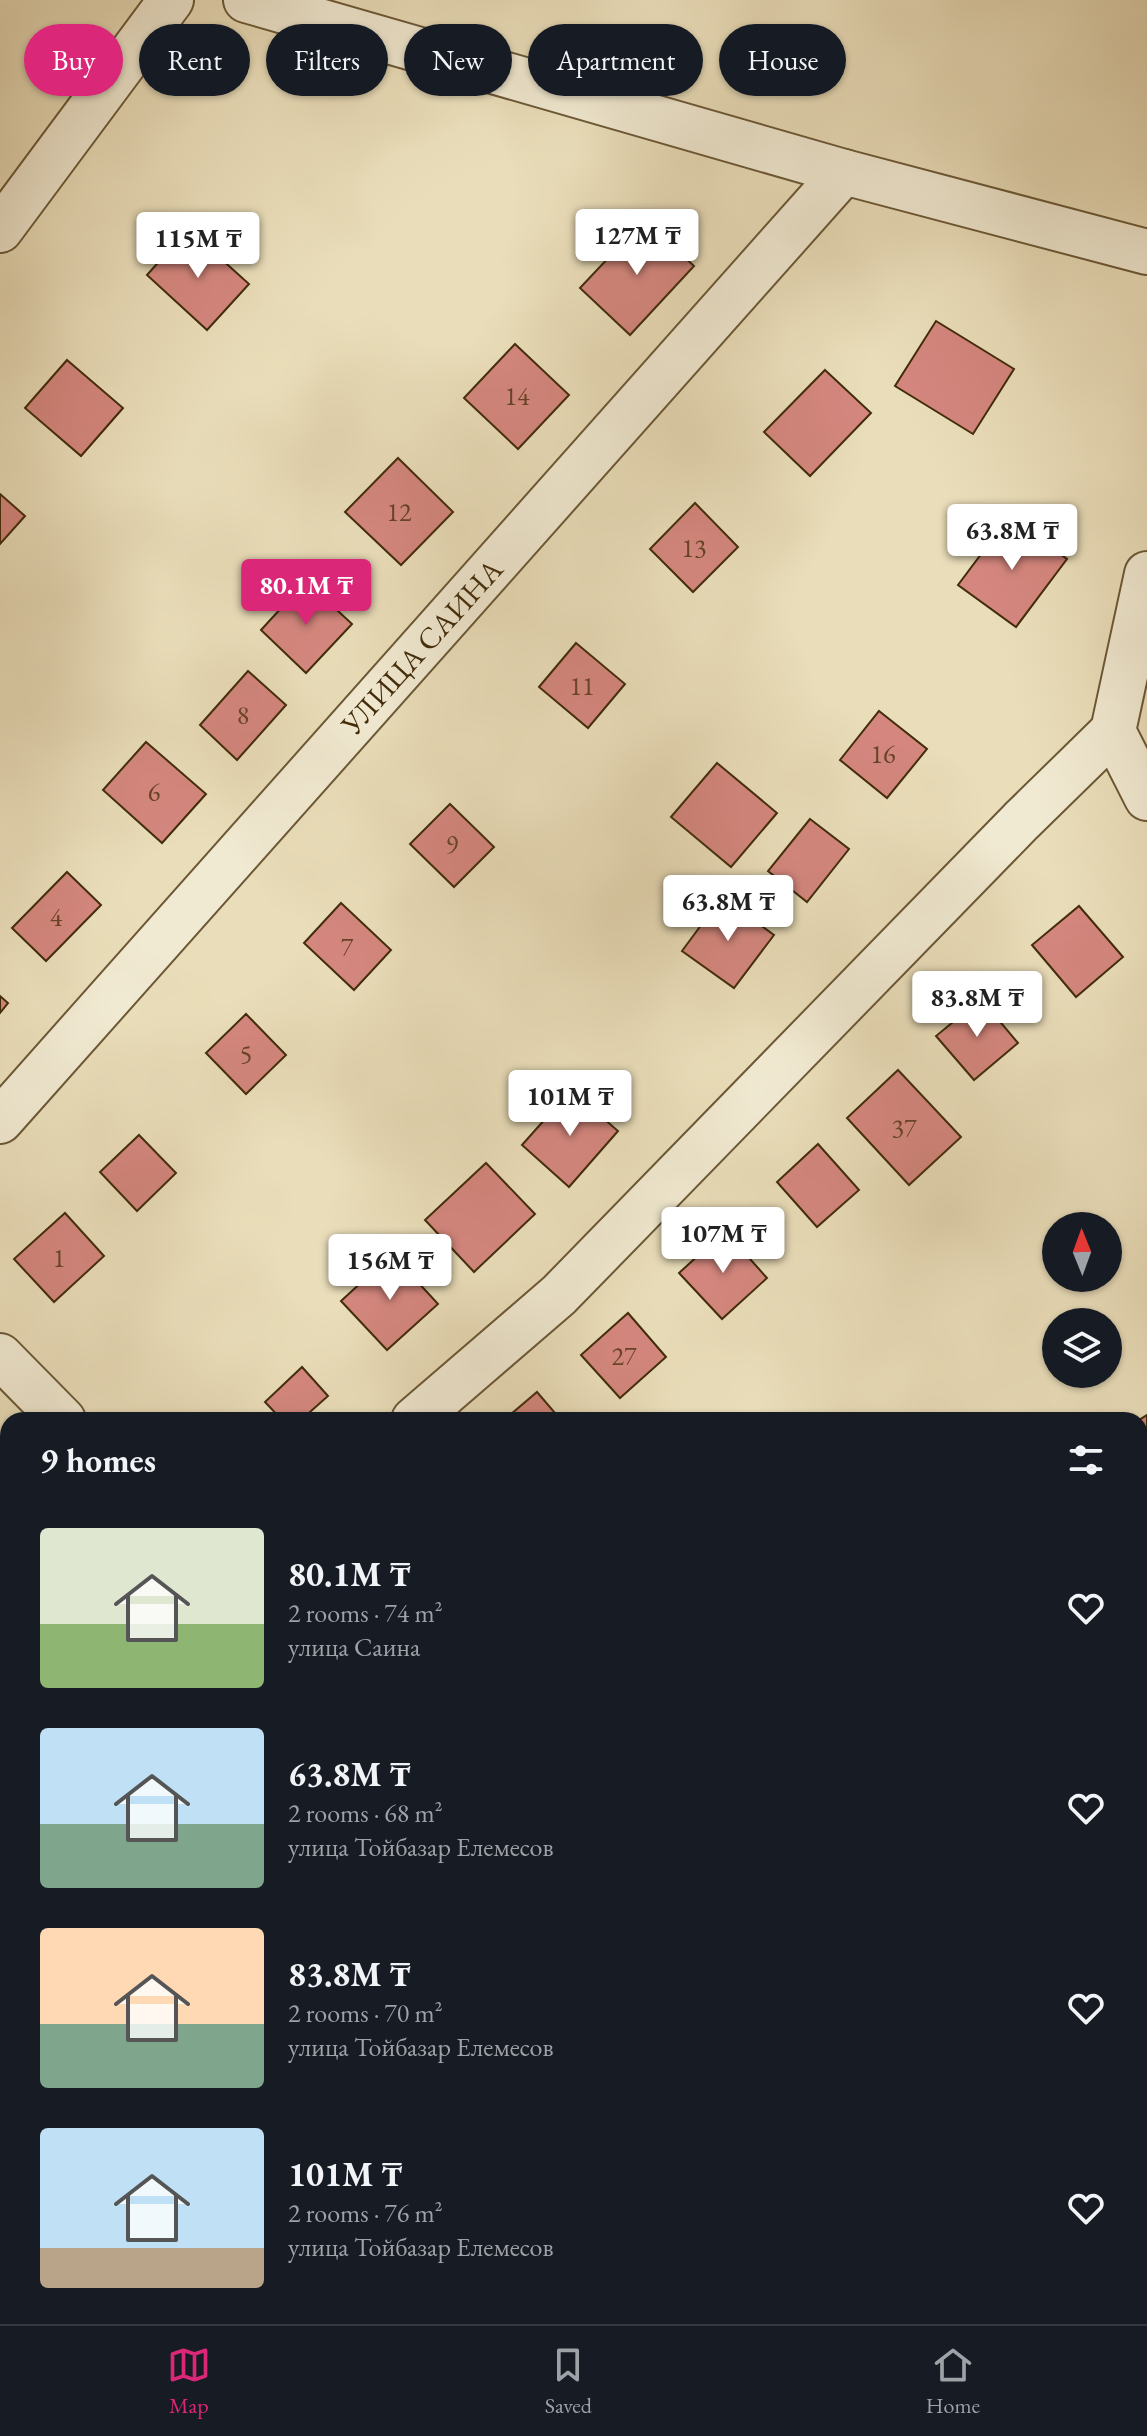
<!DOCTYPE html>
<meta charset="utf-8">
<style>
:root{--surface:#171b24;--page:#242831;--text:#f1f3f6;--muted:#9ea1a6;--line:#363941;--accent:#db2777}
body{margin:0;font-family:"EB Garamond",serif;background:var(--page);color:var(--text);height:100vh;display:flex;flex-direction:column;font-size:30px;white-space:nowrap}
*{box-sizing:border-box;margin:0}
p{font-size:26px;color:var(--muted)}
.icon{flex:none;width:44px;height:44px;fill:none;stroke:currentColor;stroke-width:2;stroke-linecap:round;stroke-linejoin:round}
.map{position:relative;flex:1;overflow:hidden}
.panel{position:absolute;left:0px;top:1412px;width:1148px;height:912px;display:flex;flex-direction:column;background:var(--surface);border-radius:24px 24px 0 0;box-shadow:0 2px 6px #0004}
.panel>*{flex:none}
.top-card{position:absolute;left:24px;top:24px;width:1100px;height:72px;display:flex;gap:16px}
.needle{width:52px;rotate:359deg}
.controls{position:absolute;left:1042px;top:1212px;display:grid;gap:16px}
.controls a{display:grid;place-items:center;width:80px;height:80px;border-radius:50%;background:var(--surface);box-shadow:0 2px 6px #0004;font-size:40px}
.price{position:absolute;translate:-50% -68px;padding:0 18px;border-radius:8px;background:#fff;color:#222;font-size:26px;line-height:52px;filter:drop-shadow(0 2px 4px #0008)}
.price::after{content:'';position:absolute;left:50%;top:48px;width:24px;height:18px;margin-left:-12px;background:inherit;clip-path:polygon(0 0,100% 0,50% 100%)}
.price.active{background:var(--accent);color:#fff}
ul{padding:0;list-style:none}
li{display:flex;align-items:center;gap:24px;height:200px;padding:0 40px}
li span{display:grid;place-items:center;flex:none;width:224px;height:160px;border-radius:8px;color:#555}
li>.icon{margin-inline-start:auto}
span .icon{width:96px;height:96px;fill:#fffc;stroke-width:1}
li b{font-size:34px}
h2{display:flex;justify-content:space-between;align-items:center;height:96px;padding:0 40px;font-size:34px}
.tag{padding:0 28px;border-radius:36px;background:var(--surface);box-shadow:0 2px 6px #0004;font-size:28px;line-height:72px}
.tag.active{background:var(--accent);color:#fff}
.tabs{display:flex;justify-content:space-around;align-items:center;height:112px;border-top:2px solid var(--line);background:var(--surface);font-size:22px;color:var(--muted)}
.tabs a{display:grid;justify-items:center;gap:4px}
.tabs .active{color:var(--accent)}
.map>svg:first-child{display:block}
.building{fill:#d5877f;stroke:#422c0a;stroke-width:2}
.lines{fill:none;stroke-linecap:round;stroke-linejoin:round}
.minor-casing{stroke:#6c5836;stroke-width:48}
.minor{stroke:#f1ead2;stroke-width:44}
.labels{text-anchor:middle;stroke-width:8;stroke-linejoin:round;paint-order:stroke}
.number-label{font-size:26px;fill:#674327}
.street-label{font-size:30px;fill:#422c0a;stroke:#f1ead2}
</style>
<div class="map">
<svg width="1147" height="2324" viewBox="0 0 1147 2324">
<rect width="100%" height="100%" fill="#eadeba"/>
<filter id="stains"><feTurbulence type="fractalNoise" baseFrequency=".0025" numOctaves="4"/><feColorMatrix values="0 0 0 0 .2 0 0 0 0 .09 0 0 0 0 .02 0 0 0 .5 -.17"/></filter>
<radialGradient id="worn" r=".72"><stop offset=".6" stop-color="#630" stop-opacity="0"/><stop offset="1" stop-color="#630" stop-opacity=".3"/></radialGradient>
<g class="building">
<polygon points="644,220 694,266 630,335 580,288"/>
<polygon points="188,229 249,284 207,330 147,275"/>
<polygon points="936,321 1014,369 973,434 895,386"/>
<polygon points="515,344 569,395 518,449 464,398"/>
<polygon points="67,360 123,408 81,456 25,408"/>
<polygon points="825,370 871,413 810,476 764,432"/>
<polygon points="398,458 453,512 401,565 345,512"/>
<polygon points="0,494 25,516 0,544"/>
<polygon points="695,503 738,547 693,592 650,549"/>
<polygon points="1009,517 1067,559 1016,627 958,585"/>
<polygon points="306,581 352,624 306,673 261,630"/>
<polygon points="576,643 625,684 588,728 539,687"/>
<polygon points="248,671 286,705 237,760 200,725"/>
<polygon points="879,711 927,749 887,798 840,760"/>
<polygon points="146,742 206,794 162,843 103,790"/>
<polygon points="717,763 777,813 731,867 671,817"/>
<polygon points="450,804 494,847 454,887 410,844"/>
<polygon points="810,819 849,849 807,902 768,871"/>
<polygon points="67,872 101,905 46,961 12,928"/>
<polygon points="722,897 774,935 734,988 682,951"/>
<polygon points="341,903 391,950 354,990 304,943"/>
<polygon points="1079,906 1123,957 1076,997 1032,945"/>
<polygon points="0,996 8,1003 0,1013"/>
<polygon points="981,999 1018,1043 974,1080 936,1036"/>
<polygon points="246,1014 286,1055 246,1094 206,1053"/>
<polygon points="898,1070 961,1137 909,1185 847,1118"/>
<polygon points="571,1090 618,1131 569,1187 522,1145"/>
<polygon points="139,1135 176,1173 137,1211 100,1172"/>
<polygon points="818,1144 859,1190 817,1227 777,1182"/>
<polygon points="486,1163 535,1214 474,1272 425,1220"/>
<polygon points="65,1213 104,1256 54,1302 14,1259"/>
<polygon points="725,1231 767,1278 722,1319 679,1273"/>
<polygon points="392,1254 438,1304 387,1350 341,1301"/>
<polygon points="628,1313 666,1357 620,1398 581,1355"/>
<polygon points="302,1367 328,1396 301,1420 282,1420 265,1402"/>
<polygon points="537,1392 561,1420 504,1420"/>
<polygon points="1147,1415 1147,1503 1140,1493 1139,1420"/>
<polygon points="1147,1863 1147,1928 1140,1932 1140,1866"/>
<polygon points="8,1915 8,1983 0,1974 0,1922"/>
<polygon points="243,2316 291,2316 298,2324 233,2324"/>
</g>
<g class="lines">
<g class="minor-casing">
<g id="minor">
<polyline points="246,0 844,172 1147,252"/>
<polyline points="0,230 171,0"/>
<polyline points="1147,574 1113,731 1147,798"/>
<polyline points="0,1121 844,172"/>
<polyline points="0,1356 63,1420"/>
<polyline points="414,1420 559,1295 1021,821 1113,731"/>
<polyline points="1140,1669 1147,1665"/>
<polyline points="0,1780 8,1773"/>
<polyline points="116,2324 124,2316"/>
</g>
</g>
<use href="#minor" class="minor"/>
</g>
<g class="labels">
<g class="number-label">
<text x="517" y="405">14</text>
<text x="399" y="521">12</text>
<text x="694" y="557">13</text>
<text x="582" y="695">11</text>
<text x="243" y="724">8</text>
<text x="883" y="763">16</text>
<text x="154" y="801">6</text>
<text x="452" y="854">9</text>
<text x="56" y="926">4</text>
<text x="347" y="956">7</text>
<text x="246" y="1063">5</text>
<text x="904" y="1137">37</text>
<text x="59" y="1267">1</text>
<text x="624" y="1365">27</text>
</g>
<g class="street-label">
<text transform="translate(422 647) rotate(-48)" y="10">УЛИЦА САИНА</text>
</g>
</g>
<rect width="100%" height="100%" filter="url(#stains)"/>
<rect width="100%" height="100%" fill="url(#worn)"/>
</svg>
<div class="controls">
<a><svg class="needle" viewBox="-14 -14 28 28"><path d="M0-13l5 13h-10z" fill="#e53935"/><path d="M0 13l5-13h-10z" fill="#9ea1a6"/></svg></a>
<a><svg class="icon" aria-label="layers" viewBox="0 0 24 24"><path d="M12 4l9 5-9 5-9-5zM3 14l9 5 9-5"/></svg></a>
</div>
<b class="price" style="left:637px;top:277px">127M ₸</b>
<b class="price" style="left:198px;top:280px">115M ₸</b>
<b class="price" style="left:1012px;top:572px">63.8M ₸</b>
<b class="price active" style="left:306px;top:627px">80.1M ₸</b>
<b class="price" style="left:728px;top:943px">63.8M ₸</b>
<b class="price" style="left:977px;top:1039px">83.8M ₸</b>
<b class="price" style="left:570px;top:1138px">101M ₸</b>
<b class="price" style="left:723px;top:1275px">107M ₸</b>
<b class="price" style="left:390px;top:1302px">156M ₸</b>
<div class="top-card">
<a class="tag active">Buy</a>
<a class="tag">Rent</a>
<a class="tag">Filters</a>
<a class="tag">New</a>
<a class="tag">Apartment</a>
<a class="tag">House</a>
</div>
<section class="panel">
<h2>9 homes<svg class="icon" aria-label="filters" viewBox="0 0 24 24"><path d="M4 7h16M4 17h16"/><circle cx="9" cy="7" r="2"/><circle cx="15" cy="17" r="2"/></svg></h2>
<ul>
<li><span style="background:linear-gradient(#dfe7d0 60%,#8fb573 0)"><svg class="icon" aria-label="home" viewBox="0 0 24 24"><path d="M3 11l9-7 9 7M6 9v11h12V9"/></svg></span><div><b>80.1M ₸</b><p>2 rooms · 74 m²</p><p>улица Саина</p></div><svg class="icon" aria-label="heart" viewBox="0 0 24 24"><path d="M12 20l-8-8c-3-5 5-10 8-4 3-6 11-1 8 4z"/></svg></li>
<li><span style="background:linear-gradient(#bfe0f5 60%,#7fa58c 0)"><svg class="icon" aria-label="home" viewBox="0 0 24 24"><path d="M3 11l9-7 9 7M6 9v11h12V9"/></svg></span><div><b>63.8M ₸</b><p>2 rooms · 68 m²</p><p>улица Тойбазар Елемесов</p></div><svg class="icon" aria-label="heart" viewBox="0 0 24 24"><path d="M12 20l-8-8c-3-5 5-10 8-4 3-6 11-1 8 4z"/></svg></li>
<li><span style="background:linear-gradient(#ffd9b3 60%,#7fa58c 0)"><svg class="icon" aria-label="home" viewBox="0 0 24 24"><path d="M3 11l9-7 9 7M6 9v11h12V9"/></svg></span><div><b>83.8M ₸</b><p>2 rooms · 70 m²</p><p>улица Тойбазар Елемесов</p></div><svg class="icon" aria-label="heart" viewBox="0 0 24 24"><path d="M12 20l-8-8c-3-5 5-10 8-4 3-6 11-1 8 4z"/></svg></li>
<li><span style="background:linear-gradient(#bfe0f5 75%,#b9a48a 0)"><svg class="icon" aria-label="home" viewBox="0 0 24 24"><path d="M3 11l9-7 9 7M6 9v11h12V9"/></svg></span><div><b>101M ₸</b><p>2 rooms · 76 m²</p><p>улица Тойбазар Елемесов</p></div><svg class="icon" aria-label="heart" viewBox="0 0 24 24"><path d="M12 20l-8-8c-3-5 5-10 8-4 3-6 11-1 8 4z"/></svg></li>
</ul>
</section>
</div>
<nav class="tabs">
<a class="active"><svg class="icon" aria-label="map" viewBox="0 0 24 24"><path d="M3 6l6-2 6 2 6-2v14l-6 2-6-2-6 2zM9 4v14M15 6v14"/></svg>Map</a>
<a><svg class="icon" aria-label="saved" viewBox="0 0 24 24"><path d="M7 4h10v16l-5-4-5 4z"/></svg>Saved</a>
<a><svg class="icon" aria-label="home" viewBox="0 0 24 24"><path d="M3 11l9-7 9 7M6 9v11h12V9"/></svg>Home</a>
</nav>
